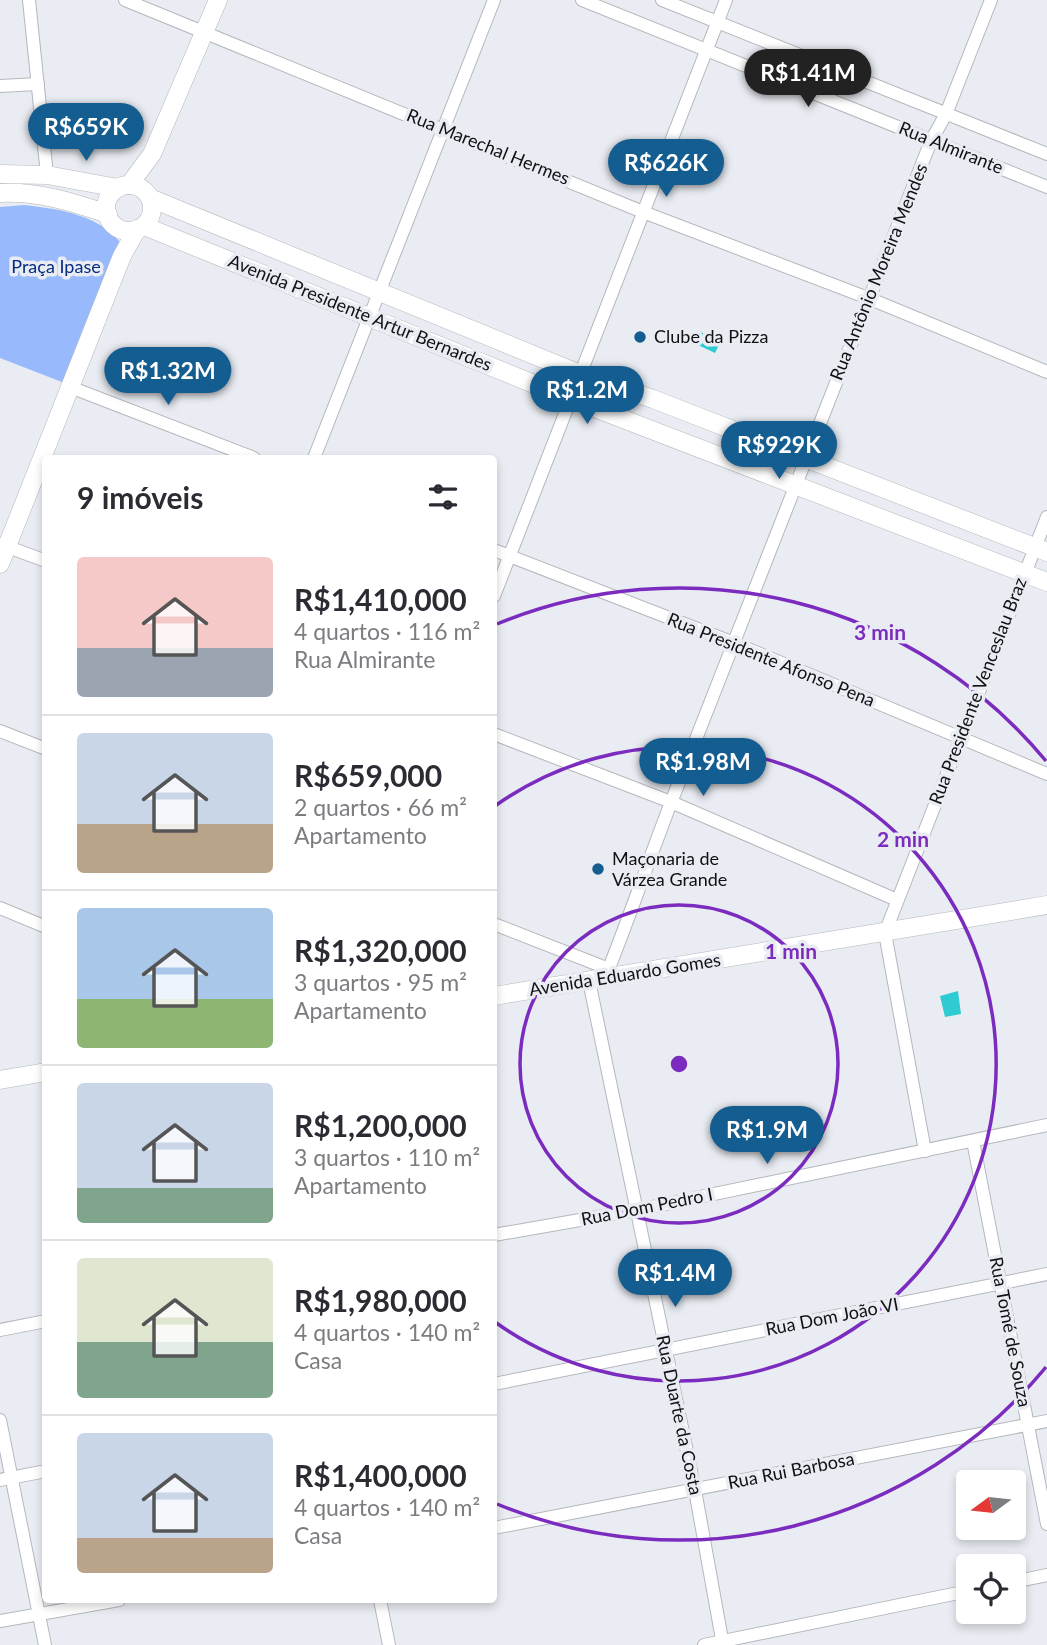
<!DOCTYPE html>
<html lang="pt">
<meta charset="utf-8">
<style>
:root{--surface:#fff;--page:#f7f7f7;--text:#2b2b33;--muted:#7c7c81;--line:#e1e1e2;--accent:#145d91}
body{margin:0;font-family:Lato,sans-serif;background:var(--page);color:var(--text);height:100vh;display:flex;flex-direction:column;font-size:26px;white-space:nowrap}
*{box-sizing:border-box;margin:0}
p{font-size:23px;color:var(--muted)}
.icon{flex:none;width:38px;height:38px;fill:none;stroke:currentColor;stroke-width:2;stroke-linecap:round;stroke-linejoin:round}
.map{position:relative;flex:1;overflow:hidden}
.panel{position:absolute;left:42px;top:455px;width:455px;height:1148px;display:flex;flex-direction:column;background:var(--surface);border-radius:7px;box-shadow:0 4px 10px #0003}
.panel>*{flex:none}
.needle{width:46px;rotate:255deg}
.buttons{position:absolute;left:956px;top:1470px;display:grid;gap:14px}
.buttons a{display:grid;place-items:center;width:70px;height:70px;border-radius:7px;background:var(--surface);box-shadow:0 4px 10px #0003;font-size:35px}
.price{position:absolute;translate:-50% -60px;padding:0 16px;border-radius:24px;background:var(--accent);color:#fff;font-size:23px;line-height:46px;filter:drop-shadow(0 2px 4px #0008)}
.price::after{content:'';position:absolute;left:50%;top:42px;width:21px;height:16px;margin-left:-10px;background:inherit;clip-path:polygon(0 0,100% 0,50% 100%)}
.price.current{background:#222;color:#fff}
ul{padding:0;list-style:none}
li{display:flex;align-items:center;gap:21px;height:175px;padding:0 35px}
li+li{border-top:2px solid var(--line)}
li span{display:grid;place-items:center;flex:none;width:196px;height:140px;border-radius:7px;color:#555}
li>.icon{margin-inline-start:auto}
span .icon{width:84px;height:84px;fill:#fffc;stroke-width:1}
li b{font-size:30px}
h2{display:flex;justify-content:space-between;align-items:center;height:84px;padding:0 35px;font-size:30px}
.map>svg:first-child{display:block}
.green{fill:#98bafd}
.water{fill:#2ecbd2}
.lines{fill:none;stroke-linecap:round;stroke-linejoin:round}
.street-casing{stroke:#b4b7bc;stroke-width:14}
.secondary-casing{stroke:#b4b7bc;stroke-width:19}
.street{stroke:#fff;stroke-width:12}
.secondary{stroke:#fff;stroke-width:18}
.ring{fill:none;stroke:#7b2cbf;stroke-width:3.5}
.poi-dot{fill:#145d91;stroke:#e9ecf2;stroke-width:2.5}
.labels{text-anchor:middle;stroke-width:7;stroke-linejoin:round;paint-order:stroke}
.street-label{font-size:18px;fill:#101113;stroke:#e9ecf2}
.park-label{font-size:18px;fill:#062c84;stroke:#e9ecf2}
.poi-label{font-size:18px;fill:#101113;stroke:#e9ecf2;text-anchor:start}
.centre{fill:#7b2cbf;stroke:#e9ecf2;stroke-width:3.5}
.ring-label{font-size:21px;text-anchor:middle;font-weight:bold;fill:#7b2cbf;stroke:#e9ecf2;stroke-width:7;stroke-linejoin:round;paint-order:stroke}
</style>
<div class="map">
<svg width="1047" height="1645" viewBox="0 0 1047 1645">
<rect width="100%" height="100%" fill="#e9ecf2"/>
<path class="green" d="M24 205C60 209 103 215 124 248L67 384 0 358V207Z"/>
<g class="water">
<polygon points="700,332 721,341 715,353 696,344"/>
<polygon points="958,991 961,1014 945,1017 940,996"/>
</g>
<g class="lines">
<g class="street-casing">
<g id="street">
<polyline points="29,0 47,175"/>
<polyline points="125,0 643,212 868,298 1047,372"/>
<polyline points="582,0 1047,187"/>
<polyline points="662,0 1047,154"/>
<polyline points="0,86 38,84"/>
<polyline points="70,387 254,458"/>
<polyline points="314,458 494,0"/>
<polyline points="0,544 46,561"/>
<polyline points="494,550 734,643 1047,774"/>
<polyline points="494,596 726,0"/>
<polyline points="0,731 46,749"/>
<polyline points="494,734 671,802 897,900"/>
<polyline points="0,908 46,927"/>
<polyline points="494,924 609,969"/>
<path d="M605 978C629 919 649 859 672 800 757 579 844 360 931 141L946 114 991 0"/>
<polyline points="589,981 695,1490 723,1645"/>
<polyline points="973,1141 1047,1524"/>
<polyline points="925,1151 885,933 1047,517"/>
<polyline points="494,1235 637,1210 1047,1125"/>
<polyline points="0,1330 46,1321"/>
<polyline points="494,1384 1047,1274"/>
<polyline points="0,1420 45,1645"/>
<polyline points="0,1480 46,1471"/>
<polyline points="494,1528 1047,1421"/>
<polyline points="1013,1582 1047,1575"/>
<polyline points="380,1600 389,1645"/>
<polyline points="0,1621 119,1600"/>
<polyline points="704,1645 968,1591"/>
</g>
</g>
<g class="secondary-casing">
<g id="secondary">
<polyline points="0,174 47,175 118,188"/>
<polyline points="129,185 152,154 218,0"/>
<circle cx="129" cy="208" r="23"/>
<path d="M0 193C38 191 72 202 108 214"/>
<polyline points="150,198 580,374 653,399 1047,552"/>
<polyline points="144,226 571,399 1047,582"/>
<polyline points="0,564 122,256 137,229"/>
<polyline points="494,996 1047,905"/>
<polyline points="0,1080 46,1072"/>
</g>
</g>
<use href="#street" class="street"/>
<use href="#secondary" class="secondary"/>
</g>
<g class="ring">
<circle cx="679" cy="1064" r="159"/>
<path d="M495 806A317 317 0 1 1 495 1322"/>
<path d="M1046 1367A476 476 0 0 1 497 1504M497 624A476 476 0 0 1 1046 761"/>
</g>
<g class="poi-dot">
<circle cx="640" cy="337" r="7"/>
<circle cx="598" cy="869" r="7"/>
</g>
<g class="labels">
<g class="street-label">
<text transform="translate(488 147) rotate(22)" y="6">Rua Marechal Hermes</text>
<text transform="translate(951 148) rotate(22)" y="6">Rua Almirante</text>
<text transform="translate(879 272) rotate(-68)" y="6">Rua Antônio Moreira Mendes</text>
<text transform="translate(360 313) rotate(22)" y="6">Avenida Presidente Artur Bernardes</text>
<text transform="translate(771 660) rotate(22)" y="6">Rua Presidente Afonso Pena</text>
<text transform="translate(978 691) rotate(-69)" y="6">Rua Presidente Venceslau Braz</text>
<text transform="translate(625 975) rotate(-9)" y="6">Avenida Eduardo Gomes</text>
<text transform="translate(647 1207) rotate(-11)" y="6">Rua Dom Pedro I</text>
<text transform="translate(832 1317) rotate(-11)" y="6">Rua Dom João VI</text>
<text transform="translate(1010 1332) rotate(79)" y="6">Rua Tomé de Souza</text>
<text transform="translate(679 1415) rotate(78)" y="6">Rua Duarte da Costa</text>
<text transform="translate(791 1471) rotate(-11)" y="6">Rua Rui Barbosa</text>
</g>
<g class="park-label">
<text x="56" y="273">Praça Ipase</text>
</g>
<g class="poi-label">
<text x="654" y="343">Clube da Pizza</text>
<text x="612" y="865">Maçonaria de<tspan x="612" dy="21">Várzea Grande</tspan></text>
</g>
</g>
<circle cx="679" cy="1064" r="10" class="centre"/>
<g class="ring-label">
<text x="880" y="640">3 min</text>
<text x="903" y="847">2 min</text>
<text x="791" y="959">1 min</text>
</g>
</svg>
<div class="buttons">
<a><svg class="needle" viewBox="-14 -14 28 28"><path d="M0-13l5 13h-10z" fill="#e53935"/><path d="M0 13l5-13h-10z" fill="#7c7c81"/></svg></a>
<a><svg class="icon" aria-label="locate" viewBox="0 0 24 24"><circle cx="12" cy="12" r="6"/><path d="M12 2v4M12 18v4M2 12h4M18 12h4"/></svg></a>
</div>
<b class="price current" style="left:808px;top:109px">R$1.41M</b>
<b class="price" style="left:86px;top:163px">R$659K</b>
<b class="price" style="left:666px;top:199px">R$626K</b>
<b class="price" style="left:168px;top:407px">R$1.32M</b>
<b class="price" style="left:587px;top:426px">R$1.2M</b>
<b class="price" style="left:779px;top:481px">R$929K</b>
<b class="price" style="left:703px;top:798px">R$1.98M</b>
<b class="price" style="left:767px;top:1166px">R$1.9M</b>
<b class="price" style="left:675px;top:1309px">R$1.4M</b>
<section class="panel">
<h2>9 imóveis<svg class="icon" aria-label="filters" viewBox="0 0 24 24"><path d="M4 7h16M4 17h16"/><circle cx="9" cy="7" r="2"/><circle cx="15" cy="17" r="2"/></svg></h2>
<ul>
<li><span style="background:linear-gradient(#f6c9c9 65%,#9aa5b1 0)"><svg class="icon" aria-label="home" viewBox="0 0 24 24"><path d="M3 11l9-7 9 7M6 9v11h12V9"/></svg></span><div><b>R$1,410,000</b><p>4 quartos · 116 m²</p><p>Rua Almirante</p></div></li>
<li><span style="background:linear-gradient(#c9d6e8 65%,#b9a48a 0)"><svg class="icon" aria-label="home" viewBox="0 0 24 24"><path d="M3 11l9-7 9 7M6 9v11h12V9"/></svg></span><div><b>R$659,000</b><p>2 quartos · 66 m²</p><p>Apartamento</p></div></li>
<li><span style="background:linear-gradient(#a9c7e8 65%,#8fb573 0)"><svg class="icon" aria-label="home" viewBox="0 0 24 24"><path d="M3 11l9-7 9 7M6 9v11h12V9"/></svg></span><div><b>R$1,320,000</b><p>3 quartos · 95 m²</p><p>Apartamento</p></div></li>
<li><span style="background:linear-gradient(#c9d6e8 75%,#7fa58c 0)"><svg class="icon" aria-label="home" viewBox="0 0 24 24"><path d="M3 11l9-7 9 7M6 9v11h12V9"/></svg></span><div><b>R$1,200,000</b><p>3 quartos · 110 m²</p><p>Apartamento</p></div></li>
<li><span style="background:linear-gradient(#dfe7d0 60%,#7fa58c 0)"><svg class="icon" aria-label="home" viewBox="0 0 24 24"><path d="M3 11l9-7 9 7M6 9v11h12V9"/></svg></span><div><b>R$1,980,000</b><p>4 quartos · 140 m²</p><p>Casa</p></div></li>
<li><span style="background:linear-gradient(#c9d6e8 75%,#b9a48a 0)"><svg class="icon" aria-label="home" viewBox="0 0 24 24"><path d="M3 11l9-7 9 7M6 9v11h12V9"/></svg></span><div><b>R$1,400,000</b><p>4 quartos · 140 m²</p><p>Casa</p></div></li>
</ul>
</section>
</div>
